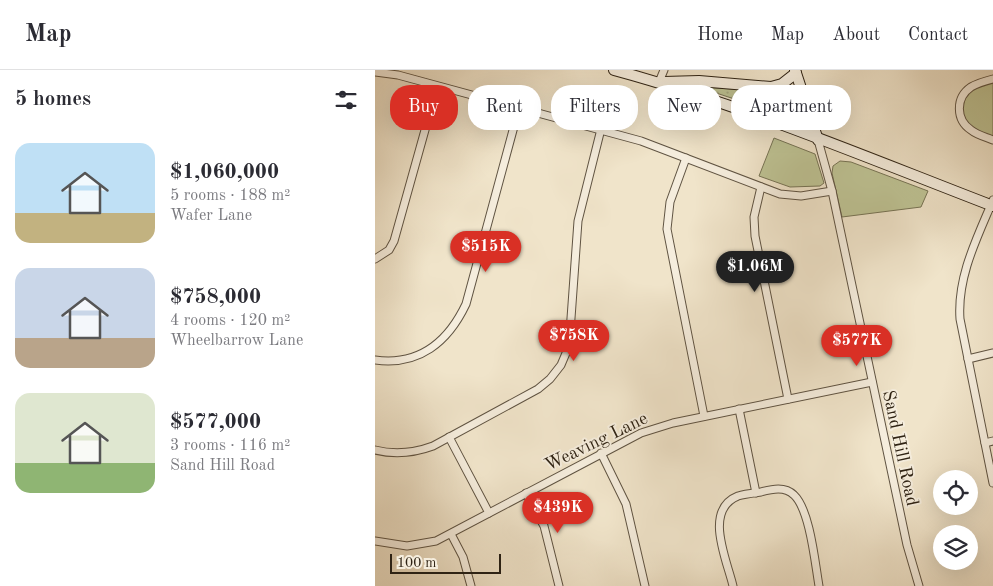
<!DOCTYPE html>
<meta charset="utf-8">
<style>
:root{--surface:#fff;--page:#f2f2f3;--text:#2b2b33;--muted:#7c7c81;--line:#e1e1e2;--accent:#d93025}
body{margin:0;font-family:"Old Standard TT",serif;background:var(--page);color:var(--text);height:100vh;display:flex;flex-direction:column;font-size:19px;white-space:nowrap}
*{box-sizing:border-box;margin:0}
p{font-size:16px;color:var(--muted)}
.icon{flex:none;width:28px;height:28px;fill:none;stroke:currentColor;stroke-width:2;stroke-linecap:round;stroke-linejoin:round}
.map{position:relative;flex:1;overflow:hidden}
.sheet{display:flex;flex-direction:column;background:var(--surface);width:375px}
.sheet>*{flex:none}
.banner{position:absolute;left:15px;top:15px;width:475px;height:45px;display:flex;gap:10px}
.controls{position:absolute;left:558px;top:400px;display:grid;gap:10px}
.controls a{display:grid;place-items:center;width:45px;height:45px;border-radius:50%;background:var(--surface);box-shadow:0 5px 20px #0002;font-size:25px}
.scale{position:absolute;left:15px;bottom:12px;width:111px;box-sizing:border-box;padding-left:5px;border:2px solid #2f2314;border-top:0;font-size:14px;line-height:18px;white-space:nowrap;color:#2f2314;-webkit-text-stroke:4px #f5eddd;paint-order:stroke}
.price{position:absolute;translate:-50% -42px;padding:0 11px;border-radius:18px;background:var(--accent);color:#fff;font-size:16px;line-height:32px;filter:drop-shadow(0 1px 2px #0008)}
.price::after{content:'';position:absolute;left:50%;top:30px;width:15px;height:11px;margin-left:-8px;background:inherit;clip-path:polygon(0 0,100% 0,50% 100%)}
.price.selected{background:#222;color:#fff}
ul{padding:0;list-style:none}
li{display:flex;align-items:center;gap:15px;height:125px;padding:0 15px}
li span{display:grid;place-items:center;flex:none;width:140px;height:100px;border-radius:15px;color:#555}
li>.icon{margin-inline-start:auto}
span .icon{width:60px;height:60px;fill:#fffc;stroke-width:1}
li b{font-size:21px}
h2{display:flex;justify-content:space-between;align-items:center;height:60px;padding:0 15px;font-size:21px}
.pill{padding:0 18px;border-radius:20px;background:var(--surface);box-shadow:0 5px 20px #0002;font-size:18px;line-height:45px}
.pill.selected{background:var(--accent);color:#fff}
header{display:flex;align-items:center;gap:30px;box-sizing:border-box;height:70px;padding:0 25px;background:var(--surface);border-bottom:1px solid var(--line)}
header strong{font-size:24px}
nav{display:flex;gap:28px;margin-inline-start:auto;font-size:18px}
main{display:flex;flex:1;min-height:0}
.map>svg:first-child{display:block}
.grass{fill:url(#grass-dots);stroke:#767354}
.park{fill:#bec394;stroke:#767354}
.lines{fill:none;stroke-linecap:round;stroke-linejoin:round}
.minor-casing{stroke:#5f5342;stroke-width:9}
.secondary-casing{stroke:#2f2314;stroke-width:12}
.minor{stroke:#f5eddd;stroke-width:7}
.secondary{stroke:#f5eddd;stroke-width:10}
.labels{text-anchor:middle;stroke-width:4;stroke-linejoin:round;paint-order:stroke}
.street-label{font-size:18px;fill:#2f2314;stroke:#f5eddd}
</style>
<header>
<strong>Map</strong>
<nav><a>Home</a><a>Map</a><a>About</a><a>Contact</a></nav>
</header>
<main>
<section class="sheet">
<h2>5 homes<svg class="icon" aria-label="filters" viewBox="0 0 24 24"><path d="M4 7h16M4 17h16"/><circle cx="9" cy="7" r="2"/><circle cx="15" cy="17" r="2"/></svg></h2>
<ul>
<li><span style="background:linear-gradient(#bfe0f5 70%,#c2b280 0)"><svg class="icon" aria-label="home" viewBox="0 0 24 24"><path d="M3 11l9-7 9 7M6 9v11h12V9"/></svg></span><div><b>$1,060,000</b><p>5 rooms · 188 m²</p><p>Wafer Lane</p></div></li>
<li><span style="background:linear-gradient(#c9d6e8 70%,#b9a48a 0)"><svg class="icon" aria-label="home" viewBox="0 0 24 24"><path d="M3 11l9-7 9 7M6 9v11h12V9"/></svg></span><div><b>$758,000</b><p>4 rooms · 120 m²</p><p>Wheelbarrow Lane</p></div></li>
<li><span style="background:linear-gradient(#dfe7d0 70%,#8fb573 0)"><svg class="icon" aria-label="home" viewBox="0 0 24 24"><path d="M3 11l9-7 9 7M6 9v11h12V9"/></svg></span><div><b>$577,000</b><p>3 rooms · 116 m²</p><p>Sand Hill Road</p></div></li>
</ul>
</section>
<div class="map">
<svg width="618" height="516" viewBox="0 0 618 516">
<defs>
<pattern id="grass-dots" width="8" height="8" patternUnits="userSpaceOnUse" patternTransform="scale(1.25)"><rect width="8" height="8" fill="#bec394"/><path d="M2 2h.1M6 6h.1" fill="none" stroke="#a4a77f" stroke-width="1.8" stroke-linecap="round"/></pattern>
</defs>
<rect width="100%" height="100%" fill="#f0e4ca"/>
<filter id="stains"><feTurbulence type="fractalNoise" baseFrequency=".004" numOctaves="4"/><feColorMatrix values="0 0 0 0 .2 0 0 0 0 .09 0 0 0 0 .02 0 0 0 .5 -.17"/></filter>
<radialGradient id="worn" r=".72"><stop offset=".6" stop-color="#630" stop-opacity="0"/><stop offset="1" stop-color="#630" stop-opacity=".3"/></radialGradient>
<polygon class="grass" points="323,17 395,21 416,17 426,51"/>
<g class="park">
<path d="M618 10V69L601 62 586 45C591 20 594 19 618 10Z"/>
<polygon points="399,68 440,84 449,113 445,116 415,117 384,106"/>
<polygon points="465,91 476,92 553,121 546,137 467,147 457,103 458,96"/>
</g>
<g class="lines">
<g class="minor-casing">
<g id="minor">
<polyline points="0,2 23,5 266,71 405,124 426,126 457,121"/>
<path d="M618 9C610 11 603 13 596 17 580 28 581 50 596 60 602 65 611 67 618 70"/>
<polyline points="284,12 289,0"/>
<polyline points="443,70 457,121 532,475 544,516"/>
<polyline points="311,88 295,132 292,159 329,346"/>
<polyline points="386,117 379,147 380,166 413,329"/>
<path d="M618 130C602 168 582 207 585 249L618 413"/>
<polyline points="0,189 14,180 19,171 62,17"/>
<polyline points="593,289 618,283"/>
<path d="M0 290C44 296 73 272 91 234L144 38"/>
<polyline points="364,339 381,423"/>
<polyline points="74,367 114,443"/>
<polyline points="610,373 618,371"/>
<path d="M0 380C20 385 39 383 58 376L163 319 175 309 186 295 194 276 203 151 226 59"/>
<polyline points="226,383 251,434 270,516"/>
<polyline points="151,423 169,456 184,516"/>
<polyline points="76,464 88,487 96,516"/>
<polyline points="0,471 32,476 61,471 266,363 298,353 497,312"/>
<path d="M358 516C352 490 328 440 363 426 370 424 379 423 386 422 397 419 410 416 419 425 435 440 440 493 444 516"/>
</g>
</g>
<g class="secondary-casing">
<g id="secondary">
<path d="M239 0C368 35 493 88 618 136"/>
<polyline points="420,0 443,70"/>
<polyline points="289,12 324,11 396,17 407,14 421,3"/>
</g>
</g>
<use href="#minor" class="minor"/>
<use href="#secondary" class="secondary"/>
</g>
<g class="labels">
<g class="street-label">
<text transform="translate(221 371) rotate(-26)" y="6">Weaving Lane</text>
<text transform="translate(526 378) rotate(78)" y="6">Sand Hill Road</text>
</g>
</g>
<rect width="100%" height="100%" filter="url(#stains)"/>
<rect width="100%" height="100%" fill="url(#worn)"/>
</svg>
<div class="controls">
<a><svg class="icon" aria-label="locate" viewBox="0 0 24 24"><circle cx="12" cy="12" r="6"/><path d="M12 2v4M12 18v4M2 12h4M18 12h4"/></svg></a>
<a><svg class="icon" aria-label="layers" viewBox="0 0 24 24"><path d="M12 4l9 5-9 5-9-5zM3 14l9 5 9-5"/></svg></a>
</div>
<div class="scale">100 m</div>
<b class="price" style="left:111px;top:203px">$515K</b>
<b class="price selected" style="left:380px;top:223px">$1.06M</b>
<b class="price" style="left:199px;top:292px">$758K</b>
<b class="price" style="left:482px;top:297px">$577K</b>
<b class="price" style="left:183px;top:464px">$439K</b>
<div class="banner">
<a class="pill selected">Buy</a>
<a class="pill">Rent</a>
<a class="pill">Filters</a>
<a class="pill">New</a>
<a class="pill">Apartment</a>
</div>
</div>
</main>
